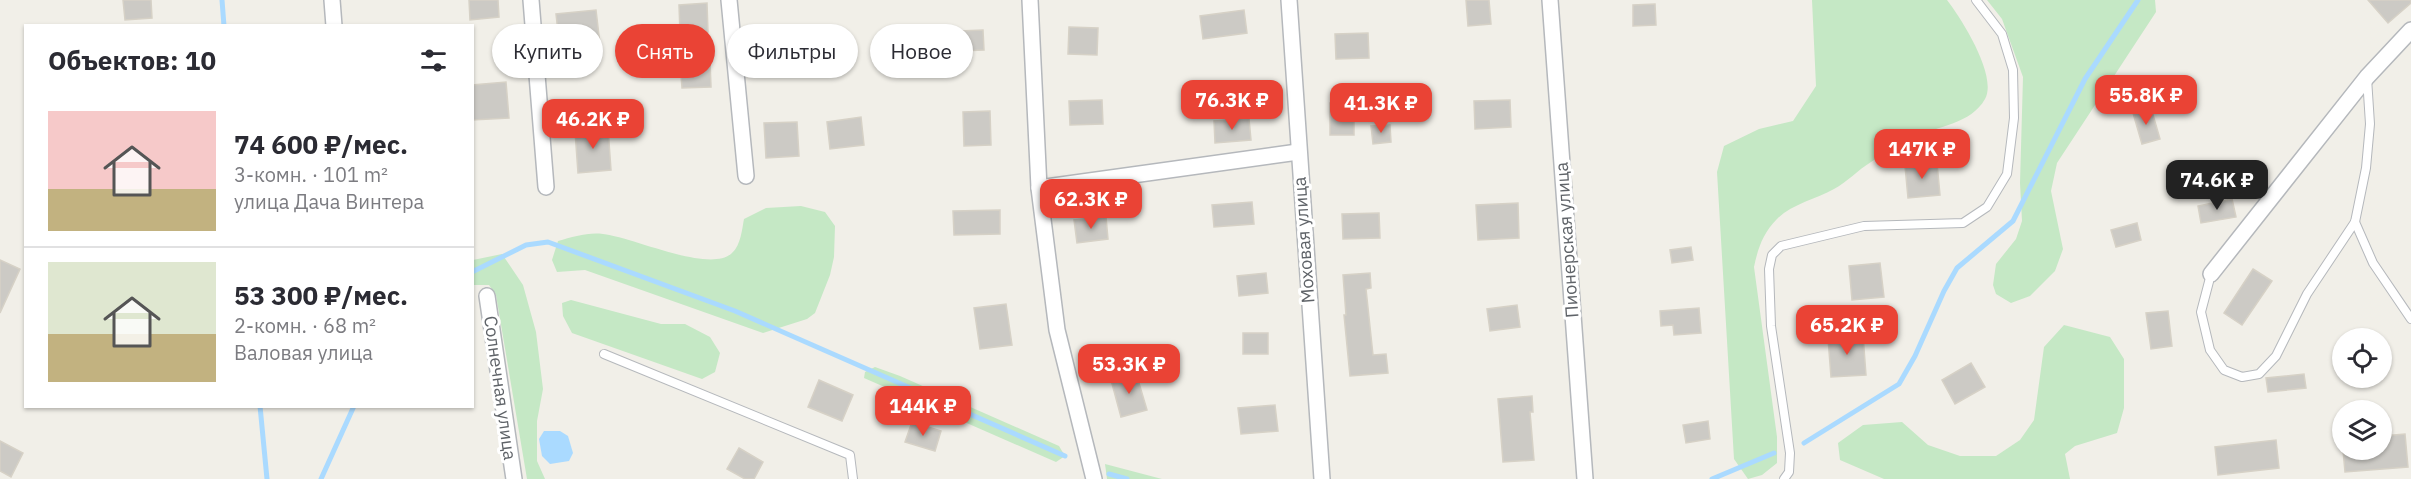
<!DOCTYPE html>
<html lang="ru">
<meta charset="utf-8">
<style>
:root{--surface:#fff;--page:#f7f7f7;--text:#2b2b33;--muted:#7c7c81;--line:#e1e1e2;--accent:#ea4335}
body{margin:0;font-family:"IBM Plex Sans",sans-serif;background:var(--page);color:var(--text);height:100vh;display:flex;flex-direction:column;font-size:22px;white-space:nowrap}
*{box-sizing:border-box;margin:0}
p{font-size:20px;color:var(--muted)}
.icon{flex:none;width:33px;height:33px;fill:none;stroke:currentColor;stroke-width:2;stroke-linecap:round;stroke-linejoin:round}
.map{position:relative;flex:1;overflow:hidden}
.details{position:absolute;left:24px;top:24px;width:450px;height:384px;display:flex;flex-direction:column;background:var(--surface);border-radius:0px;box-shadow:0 2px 4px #0004}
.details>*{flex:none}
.guide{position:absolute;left:492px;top:24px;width:570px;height:54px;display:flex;gap:12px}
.buttons{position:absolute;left:2332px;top:328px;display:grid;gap:12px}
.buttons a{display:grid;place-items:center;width:60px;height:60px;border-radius:50%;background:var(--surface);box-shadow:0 2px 4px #0004;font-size:30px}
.price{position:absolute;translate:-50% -51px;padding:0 14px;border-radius:12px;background:var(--accent);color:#fff;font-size:20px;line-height:39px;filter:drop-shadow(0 2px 3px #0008)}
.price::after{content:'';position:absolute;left:50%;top:36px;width:18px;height:14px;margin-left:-9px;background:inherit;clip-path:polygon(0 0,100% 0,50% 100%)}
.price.current{background:#222;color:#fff}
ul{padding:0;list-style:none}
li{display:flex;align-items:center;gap:18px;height:150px;padding:0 24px}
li+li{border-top:2px solid var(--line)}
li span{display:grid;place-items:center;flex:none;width:168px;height:120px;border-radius:0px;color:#555}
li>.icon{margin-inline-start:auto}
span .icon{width:72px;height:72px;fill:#fffc;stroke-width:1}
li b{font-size:26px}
h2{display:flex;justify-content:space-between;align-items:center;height:72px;padding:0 24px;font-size:26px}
.tag{padding:0 21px;border-radius:27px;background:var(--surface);box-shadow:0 2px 4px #0004;font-size:21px;line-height:54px}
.tag.current{background:var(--accent);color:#fff}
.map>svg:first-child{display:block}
.green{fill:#c5e8c5}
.water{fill:#aadaff}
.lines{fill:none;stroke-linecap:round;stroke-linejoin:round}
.stream{stroke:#aadaff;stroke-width:5}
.building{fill:#cccac5;stroke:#d6d1c6;stroke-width:1.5}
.service-casing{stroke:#b5b8bc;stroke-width:10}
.minor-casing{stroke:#b5b8bc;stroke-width:18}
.service{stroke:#fff;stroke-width:8}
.minor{stroke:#fff;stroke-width:15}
.labels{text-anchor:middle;stroke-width:6;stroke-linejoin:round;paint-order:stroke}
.street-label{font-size:18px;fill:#5f6368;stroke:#fff}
</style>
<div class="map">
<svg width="2411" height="479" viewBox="0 0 2411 479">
<rect width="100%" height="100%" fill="#f1efe8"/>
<g class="green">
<path d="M1812 0H1947C1961 18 1998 76 1985 99 1971 124 1938 126 1914 137 1900 145 1884 153 1871 162 1858 170 1847 182 1834 189 1816 199 1792 204 1777 219 1763 233 1758 248 1754 267L1777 437V463L1762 475 1748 479 1734 459 1717 172 1724 146 1759 129 1793 121 1816 86Z"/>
<polygon points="1987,0 2155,0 2156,12 2057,163 2051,191 2063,249 2055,271 2030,296 2011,303 1996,294 1993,285 1996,264 2016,239 2022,221 2020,183 2023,77 2002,19"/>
<path d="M801 206 825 212 835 226 834 257 830 275 815 313 807 319 763 333 585 270 557 272 552 260 558 241C573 237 588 232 603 234 633 237 710 274 732 253 741 245 742 229 744 219L766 208Z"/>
<polygon points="502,254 523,285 536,332 543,389 537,421 537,461 545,479 527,479 496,295 489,285 473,285 473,260"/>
<polygon points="571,300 661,324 685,324 710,337 720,353 715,372 702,379 572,333 563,316 562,303"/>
<polygon points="2064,325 2110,337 2124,359 2124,408 2117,433 2075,446 2065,454 2070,479 1884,479 1840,460 1838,443 1863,425 1902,422 1928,445 1960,456 1996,456 2020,440 2034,420 2044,347"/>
<polygon points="875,367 900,376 1059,446 1065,456 1056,462 864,378 865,372"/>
<polygon points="1105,464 1162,479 1107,479"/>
</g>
<polygon class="water" points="544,431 560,431 568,436 573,453 569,461 550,464 542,456 539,439"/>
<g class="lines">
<g class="stream">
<polyline points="222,0 224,26"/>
<polyline points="472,272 526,245 548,242 735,311 1065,456"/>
<polyline points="260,406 267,479"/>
<polyline points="1804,443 1899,384 1915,356 1944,291 1957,268 2013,221 2085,79 2138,0"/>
<polyline points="1109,474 1127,479"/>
<polyline points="321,479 354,406"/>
<polyline points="1712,479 1774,453"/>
</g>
</g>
<g class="building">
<polygon points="123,0 151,0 152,18 125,20"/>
<polygon points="469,0 498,0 499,17 470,20"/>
<polygon points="1466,0 1489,0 1491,24 1468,26"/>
<polygon points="2368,0 2411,0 2411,3 2388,23"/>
<polygon points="707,3 708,32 680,33 679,5"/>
<polygon points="1655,4 1656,25 1633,26 1633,5"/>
<polygon points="596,10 600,44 569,48 567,31 558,32 556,14"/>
<polygon points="1244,10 1247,33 1203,39 1200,16"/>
<polygon points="1069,27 1098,28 1097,55 1068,54"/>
<polygon points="983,30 984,50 959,51 959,31"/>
<polygon points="1368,33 1369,58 1336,59 1335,34"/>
<polygon points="710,60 711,87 682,88 680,62"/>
<polygon points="506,82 509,118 472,120 472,85"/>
<polygon points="1102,100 1103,124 1070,125 1069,101"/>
<polygon points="1510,100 1511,127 1475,129 1474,101"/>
<polygon points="1330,103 1354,104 1354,135 1330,135"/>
<polygon points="2151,108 2160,139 2142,144 2133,113"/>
<polygon points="990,111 991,145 964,146 963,112"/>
<polygon points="861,117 864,145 830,149 827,122"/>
<polygon points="1249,119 1251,140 1215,143 1214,121"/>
<polygon points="797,122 799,156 766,158 764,123"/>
<polygon points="1390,125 1391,142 1373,144 1371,126"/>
<polygon points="608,128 611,170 578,173 575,131"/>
<polygon points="1937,163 1940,195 1908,198 1905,166"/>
<polygon points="2232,199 2236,217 2201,223 2198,206"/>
<polygon points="1252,202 1254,224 1214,227 1212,205"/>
<polygon points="1518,203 1519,238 1478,240 1476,205"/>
<polygon points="1000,210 1000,234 954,235 953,211"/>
<polygon points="1379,213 1380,238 1343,239 1342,214"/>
<polygon points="1106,217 1108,239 1077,243 1074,220"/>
<polygon points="2137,223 2141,240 2116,247 2111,230"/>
<polygon points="1691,247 1693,260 1672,263 1670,250"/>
<polygon points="0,260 20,269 0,313"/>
<polygon points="1880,263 1884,297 1852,300 1849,266"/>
<polygon points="2253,269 2272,281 2242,325 2224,313"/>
<polygon points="1266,273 1268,293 1239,296 1237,276"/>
<polygon points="1370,273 1371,288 1366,289 1373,355 1386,354 1388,373 1350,376 1344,315 1346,315 1343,275"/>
<polygon points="1006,304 1012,345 980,349 974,308"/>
<polygon points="1517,305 1520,327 1490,331 1487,309"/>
<polygon points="1699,308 1701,333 1674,335 1673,325 1661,326 1660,311"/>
<polygon points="2168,311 2172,346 2151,349 2146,313"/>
<rect x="1243" y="333" width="25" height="21"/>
<polygon points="1863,335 1866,375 1831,377 1828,338"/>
<polygon points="1971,363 1985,387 1955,404 1942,380"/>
<polygon points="1136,373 1147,410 1121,417 1111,380"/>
<polygon points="2304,374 2306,388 2268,392 2266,378"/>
<polygon points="819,380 853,395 842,421 808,407"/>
<polygon points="1532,396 1533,412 1530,412 1534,460 1503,462 1498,399"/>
<polygon points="1275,405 1278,431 1241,434 1238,408"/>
<polygon points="1708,421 1710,439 1686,443 1683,425"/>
<polygon points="912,422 941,431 935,451 905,442"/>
<polygon points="2405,434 2408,467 2345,472 2343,450 2382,450 2382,436"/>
<polygon points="2276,440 2279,468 2218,475 2215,447"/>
<polygon points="0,441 23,453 11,477 0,471"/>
<polygon points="739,448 763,462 754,479 745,479 727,469"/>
</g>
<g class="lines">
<g class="service-casing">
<g id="service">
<polyline points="2355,222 2373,263 2411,319"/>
<polyline points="2211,274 2201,312 2210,350 2224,370 2242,377 2259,374 2276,356 2307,294 2355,222 2366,168 2370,124 2367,78"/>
<polyline points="604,354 850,455 853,479"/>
<polyline points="1784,479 1789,472 1790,453 1771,326 1769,269 1772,255 1781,246 1864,226 1963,223 1987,207 2007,174 2014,118 2013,70 2002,34 1976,0"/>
</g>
</g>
<g class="minor-casing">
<g id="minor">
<polyline points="332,0 334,26"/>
<polyline points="531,0 546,187"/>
<polyline points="729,0 746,176"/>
<polyline points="1030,0 1039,188 1057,330 1094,479"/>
<polyline points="1289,0 1322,479"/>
<polyline points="1550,0 1585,479"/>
<polyline points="1039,188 1298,152"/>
<polyline points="2211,274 2367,77 2411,30"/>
<polyline points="487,296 514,479"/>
</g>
</g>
<use href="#service" class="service"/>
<use href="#minor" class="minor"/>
</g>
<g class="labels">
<g class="street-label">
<text transform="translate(1304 240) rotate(-94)" y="6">Моховая улица</text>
<text transform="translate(1567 240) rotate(-94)" y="6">Пионерская улица</text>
<text transform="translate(500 388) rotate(82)" y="6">Солнечная улица</text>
</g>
</g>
</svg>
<div class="buttons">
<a><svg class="icon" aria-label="locate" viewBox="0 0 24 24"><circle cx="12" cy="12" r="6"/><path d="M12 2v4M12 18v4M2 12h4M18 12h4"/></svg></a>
<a><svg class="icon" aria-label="layers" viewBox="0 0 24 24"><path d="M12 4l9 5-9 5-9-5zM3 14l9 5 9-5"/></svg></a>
</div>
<b class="price" style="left:2146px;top:126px">55.8K ₽</b>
<b class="price" style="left:1232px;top:131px">76.3K ₽</b>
<b class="price" style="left:1381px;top:134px">41.3K ₽</b>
<b class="price" style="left:593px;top:150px">46.2K ₽</b>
<b class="price" style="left:1922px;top:180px">147K ₽</b>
<b class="price current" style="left:2217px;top:211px">74.6K ₽</b>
<b class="price" style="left:1091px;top:230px">62.3K ₽</b>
<b class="price" style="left:1847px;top:356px">65.2K ₽</b>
<b class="price" style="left:1129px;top:395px">53.3K ₽</b>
<b class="price" style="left:923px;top:437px">144K ₽</b>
<div class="guide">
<a class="tag">Купить</a>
<a class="tag current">Снять</a>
<a class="tag">Фильтры</a>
<a class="tag">Новое</a>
</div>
<section class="details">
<h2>Объектов: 10<svg class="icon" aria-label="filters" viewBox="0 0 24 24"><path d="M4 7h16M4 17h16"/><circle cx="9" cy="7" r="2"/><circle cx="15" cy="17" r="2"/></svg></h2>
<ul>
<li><span style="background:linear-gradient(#f6c9c9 65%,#c2b280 0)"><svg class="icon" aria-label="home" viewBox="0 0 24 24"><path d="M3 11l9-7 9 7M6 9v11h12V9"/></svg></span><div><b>74 600 ₽/мес.</b><p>3-комн. · 101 m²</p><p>улица Дача Винтера</p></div></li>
<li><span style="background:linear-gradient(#dfe7d0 60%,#c2b280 0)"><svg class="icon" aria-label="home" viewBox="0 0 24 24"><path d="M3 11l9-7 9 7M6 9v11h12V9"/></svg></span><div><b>53 300 ₽/мес.</b><p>2-комн. · 68 m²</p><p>Валовая улица</p></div></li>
</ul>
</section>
</div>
